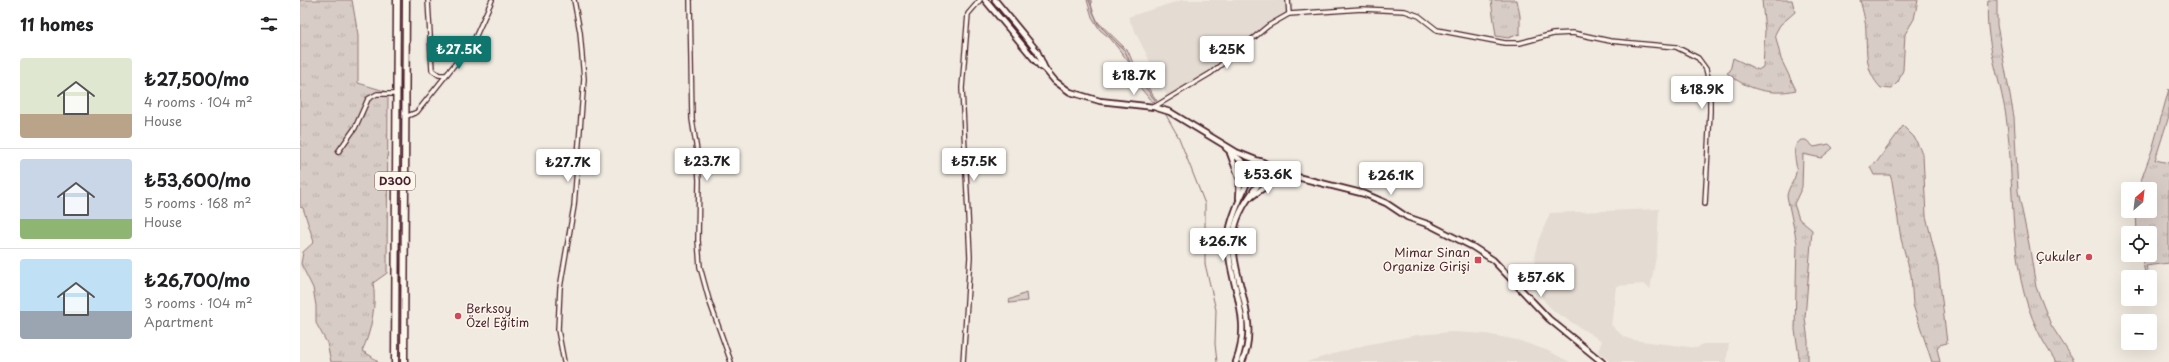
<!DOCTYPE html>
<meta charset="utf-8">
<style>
:root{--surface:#fff;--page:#f2f2f2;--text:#202124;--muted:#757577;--line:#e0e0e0;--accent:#0f766e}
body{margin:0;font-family:"Playpen Sans",sans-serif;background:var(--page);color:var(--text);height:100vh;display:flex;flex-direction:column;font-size:15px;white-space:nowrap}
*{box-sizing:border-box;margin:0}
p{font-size:13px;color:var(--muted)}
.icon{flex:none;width:22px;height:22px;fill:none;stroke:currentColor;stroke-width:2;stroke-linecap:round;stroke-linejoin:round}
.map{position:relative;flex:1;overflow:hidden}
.sheet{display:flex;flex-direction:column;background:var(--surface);width:300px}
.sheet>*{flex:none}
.needle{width:26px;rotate:28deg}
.fabs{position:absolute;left:1821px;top:182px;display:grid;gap:8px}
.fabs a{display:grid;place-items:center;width:36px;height:36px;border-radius:4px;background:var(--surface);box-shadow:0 4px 16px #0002;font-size:20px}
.price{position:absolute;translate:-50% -34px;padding:0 9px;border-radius:4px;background:#fff;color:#222;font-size:13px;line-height:26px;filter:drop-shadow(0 1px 2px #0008)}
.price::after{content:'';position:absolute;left:50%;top:24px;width:12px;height:9px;margin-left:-6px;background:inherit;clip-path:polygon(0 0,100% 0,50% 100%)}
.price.active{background:var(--accent);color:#fff}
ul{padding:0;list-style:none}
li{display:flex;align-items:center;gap:12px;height:100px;padding:0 20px}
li+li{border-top:1px solid var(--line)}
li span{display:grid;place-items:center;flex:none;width:112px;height:80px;border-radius:4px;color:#555}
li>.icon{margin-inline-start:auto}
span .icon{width:48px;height:48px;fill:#fffc;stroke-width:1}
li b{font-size:17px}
h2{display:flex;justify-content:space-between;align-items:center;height:48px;padding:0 20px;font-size:17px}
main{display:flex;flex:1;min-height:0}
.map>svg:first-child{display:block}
.built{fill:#e4dbd2}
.grass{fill:url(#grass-tufts);stroke:#917678}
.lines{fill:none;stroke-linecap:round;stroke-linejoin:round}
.stream{stroke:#8c6f72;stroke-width:1}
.street-casing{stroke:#4a1f2b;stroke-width:6}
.secondary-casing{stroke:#4a1f2b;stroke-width:8}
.highway-casing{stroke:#4a1f2b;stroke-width:9}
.street{stroke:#fbf7ec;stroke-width:3.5}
.secondary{stroke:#fbf7ec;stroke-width:4.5}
.highway{stroke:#fbf7ec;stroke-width:6}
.poi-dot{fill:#d1495b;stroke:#fbf7ec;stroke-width:1.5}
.labels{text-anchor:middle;stroke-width:3;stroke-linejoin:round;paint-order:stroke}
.shield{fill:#fbf7ec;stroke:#7f6065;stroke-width:1}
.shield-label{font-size:11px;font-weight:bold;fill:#4a1f2b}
.poi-label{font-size:12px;fill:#4a1f2b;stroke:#fbf7ec;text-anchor:end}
</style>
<main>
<section class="sheet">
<h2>11 homes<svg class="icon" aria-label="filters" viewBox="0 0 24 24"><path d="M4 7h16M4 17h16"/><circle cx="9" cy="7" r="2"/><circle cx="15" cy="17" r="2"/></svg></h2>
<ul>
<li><span style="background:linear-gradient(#dfe7d0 70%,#b9a48a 0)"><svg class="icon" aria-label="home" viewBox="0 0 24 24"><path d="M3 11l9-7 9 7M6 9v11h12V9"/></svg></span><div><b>₺27,500/mo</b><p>4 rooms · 104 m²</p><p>House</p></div></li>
<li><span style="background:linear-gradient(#c9d6e8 75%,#8fb573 0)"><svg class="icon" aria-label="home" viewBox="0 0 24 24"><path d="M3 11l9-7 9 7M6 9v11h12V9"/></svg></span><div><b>₺53,600/mo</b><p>5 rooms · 168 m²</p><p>House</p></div></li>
<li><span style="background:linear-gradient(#bfe0f5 65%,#9aa5b1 0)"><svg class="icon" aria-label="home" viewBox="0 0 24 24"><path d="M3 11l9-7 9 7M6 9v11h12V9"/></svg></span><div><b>₺26,700/mo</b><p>3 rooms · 104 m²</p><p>Apartment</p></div></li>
</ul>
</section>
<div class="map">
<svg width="1869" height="362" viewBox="0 0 1869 362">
<defs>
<pattern id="grass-tufts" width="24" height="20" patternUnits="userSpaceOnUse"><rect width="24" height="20" fill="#d8ccc6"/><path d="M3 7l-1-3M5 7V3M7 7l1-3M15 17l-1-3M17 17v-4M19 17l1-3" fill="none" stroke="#bbafaa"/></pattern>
</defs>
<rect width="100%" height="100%" fill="#f0eae0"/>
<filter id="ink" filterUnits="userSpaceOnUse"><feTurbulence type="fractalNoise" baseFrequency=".025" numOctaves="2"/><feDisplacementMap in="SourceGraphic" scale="8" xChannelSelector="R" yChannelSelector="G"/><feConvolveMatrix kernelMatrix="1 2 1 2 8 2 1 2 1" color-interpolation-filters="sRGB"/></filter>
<g filter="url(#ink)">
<g class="built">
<polygon points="882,0 992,0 993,6 990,14 932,57 868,98 828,17"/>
<polygon points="1359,209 1357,251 1350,289 1343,284 1316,286 1311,325 1324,337 1333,340 1397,348 1403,344 1429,344 1426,362 1310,362 1298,351 1302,341 1255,312 1245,302 1237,289 1234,273 1235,253 1239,239 1250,213"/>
<polygon points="1152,332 1186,334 1217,340 1246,350 1270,362 1006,362 1065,345 1118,335"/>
</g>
<g class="grass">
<path d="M0 0H52L58 35V83L88 92 87 273 73 283C77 303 71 333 62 351L71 356 78 362H31L27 343 16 323V306L13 288 1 264 3 252 14 242 3 208 0 207Z"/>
<polygon points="787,0 791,0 792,10 798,22 828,51 835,68 857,101 852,102 838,85 828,61 810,38 800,30 792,17"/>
<polygon points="1191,0 1217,0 1220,16 1220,34 1208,38 1196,36"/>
<path d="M1462 0H1492L1495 12 1480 25 1475 34 1481 59 1496 90C1471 96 1446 89 1427 73L1430 71 1433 58 1458 70 1463 67 1465 31Z"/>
<path d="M1560 0H1618L1614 19 1605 34 1603 70 1598 82 1591 89 1581 88C1565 71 1567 55 1566 33 1566 22 1563 11 1560 0Z"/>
<path d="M1688 0H1697V25L1714 117 1718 191 1729 244 1736 287 1751 325 1775 362H1756C1750 352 1743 342 1738 331 1706 266 1716 185 1706 116 1700 77 1684 41 1688 0Z"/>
<polygon points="1869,89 1869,116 1855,160 1869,163 1869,263 1846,266 1849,277 1846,277 1841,255 1850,255 1850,233 1837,233 1836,211 1850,211 1850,189 1838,189 1852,150"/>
<polygon points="1603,126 1614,137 1623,155 1626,216 1638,266 1647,343 1639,345 1637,348 1640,362 1632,362 1613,305 1611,275 1601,239 1592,181 1590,175 1574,175 1570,167 1576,163"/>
<path d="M1501 140H1506L1514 147 1529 144 1533 148 1521 158 1503 154 1502 187 1494 204 1499 219 1512 230 1505 318 1508 341V362L1498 361 1499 356 1495 330 1497 243 1487 196C1488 187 1495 181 1496 172 1498 162 1489 148 1501 140Z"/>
<polygon points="726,293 727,301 710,303 709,300"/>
</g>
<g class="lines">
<g class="stream">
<polyline points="789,0 798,24 825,51 835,74 855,100"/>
<polyline points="866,115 879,138 905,204 905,264 916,310 915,344 917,362"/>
</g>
<g class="street-casing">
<g id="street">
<polyline points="128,0 132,70 139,75 145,75"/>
<polyline points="390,0 392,119 397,151 399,180 398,240 400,267 409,300 431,362"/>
<polyline points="988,0 989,14"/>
<polyline points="854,107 911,73 968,26 989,14 1062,9 1105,11 1119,16 1137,30 1205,43 1220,43 1253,34 1273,33 1310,41 1376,47 1398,58 1406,69 1410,86 1410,112 1405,204"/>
<polyline points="105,117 117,112 174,40 192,0"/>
<polyline points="38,152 55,128 68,99 77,94 96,94"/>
<polyline points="264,362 258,330 260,288 274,206 284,79 280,32 274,0"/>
<polyline points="663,362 670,257 662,88 668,14 680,0"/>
</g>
</g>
<g class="secondary-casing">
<g id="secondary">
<polyline points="685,0 740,66 745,69"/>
<polyline points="695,0 737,51 745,69 755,81 770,92 800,101 854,107 870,112 936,152 961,162"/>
<path d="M926 148 952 170C945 191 932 211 929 233 924 279 955 313 936 362"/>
<polyline points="930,153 940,180 939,198"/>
<circle cx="959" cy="169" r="8"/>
<polyline points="964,163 997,177 1065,194 1086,203 1107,217 1130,225 1173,247 1193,260 1249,319 1302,362"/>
<polyline points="951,197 966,186 982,178"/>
<path d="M942 362C962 318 928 275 934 232 937 211 952 193 964 176L982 178 995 177"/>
</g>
</g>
<g class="highway-casing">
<g id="highway">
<polyline points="95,362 97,0"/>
<polyline points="104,362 106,0"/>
</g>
</g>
<use href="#street" class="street"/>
<use href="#secondary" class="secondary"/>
<use href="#highway" class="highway"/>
</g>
</g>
<g class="poi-dot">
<circle cx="1789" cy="257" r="4"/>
<rect x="1174" y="256" width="8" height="8" rx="2"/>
<circle cx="158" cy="316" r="4"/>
</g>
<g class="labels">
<rect class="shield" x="75" y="172" width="40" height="18" rx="3"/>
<g class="shield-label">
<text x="95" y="185">D300</text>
</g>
<g class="poi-label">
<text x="1170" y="257">Mimar Sinan<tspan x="1170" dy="14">Organize Girişi</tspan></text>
<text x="1781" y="261">Çukuler</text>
<text x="166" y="313" text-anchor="start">Berksoy<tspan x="166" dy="14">Özel Eğitim</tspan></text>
</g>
</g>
</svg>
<div class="fabs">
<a><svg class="needle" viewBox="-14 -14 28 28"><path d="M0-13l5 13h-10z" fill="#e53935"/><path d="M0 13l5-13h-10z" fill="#757577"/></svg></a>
<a><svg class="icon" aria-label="locate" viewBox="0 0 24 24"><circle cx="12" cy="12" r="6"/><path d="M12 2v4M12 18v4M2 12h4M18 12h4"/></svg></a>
<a>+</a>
<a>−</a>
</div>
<b class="price active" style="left:159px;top:70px">₺27.5K</b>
<b class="price" style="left:927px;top:70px">₺25K</b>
<b class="price" style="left:834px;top:96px">₺18.7K</b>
<b class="price" style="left:1402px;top:110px">₺18.9K</b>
<b class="price" style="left:407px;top:182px">₺23.7K</b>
<b class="price" style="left:674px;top:182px">₺57.5K</b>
<b class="price" style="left:268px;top:183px">₺27.7K</b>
<b class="price" style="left:968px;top:195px">₺53.6K</b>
<b class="price" style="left:1091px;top:196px">₺26.1K</b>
<b class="price" style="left:923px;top:262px">₺26.7K</b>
<b class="price" style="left:1241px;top:298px">₺57.6K</b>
</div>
</main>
